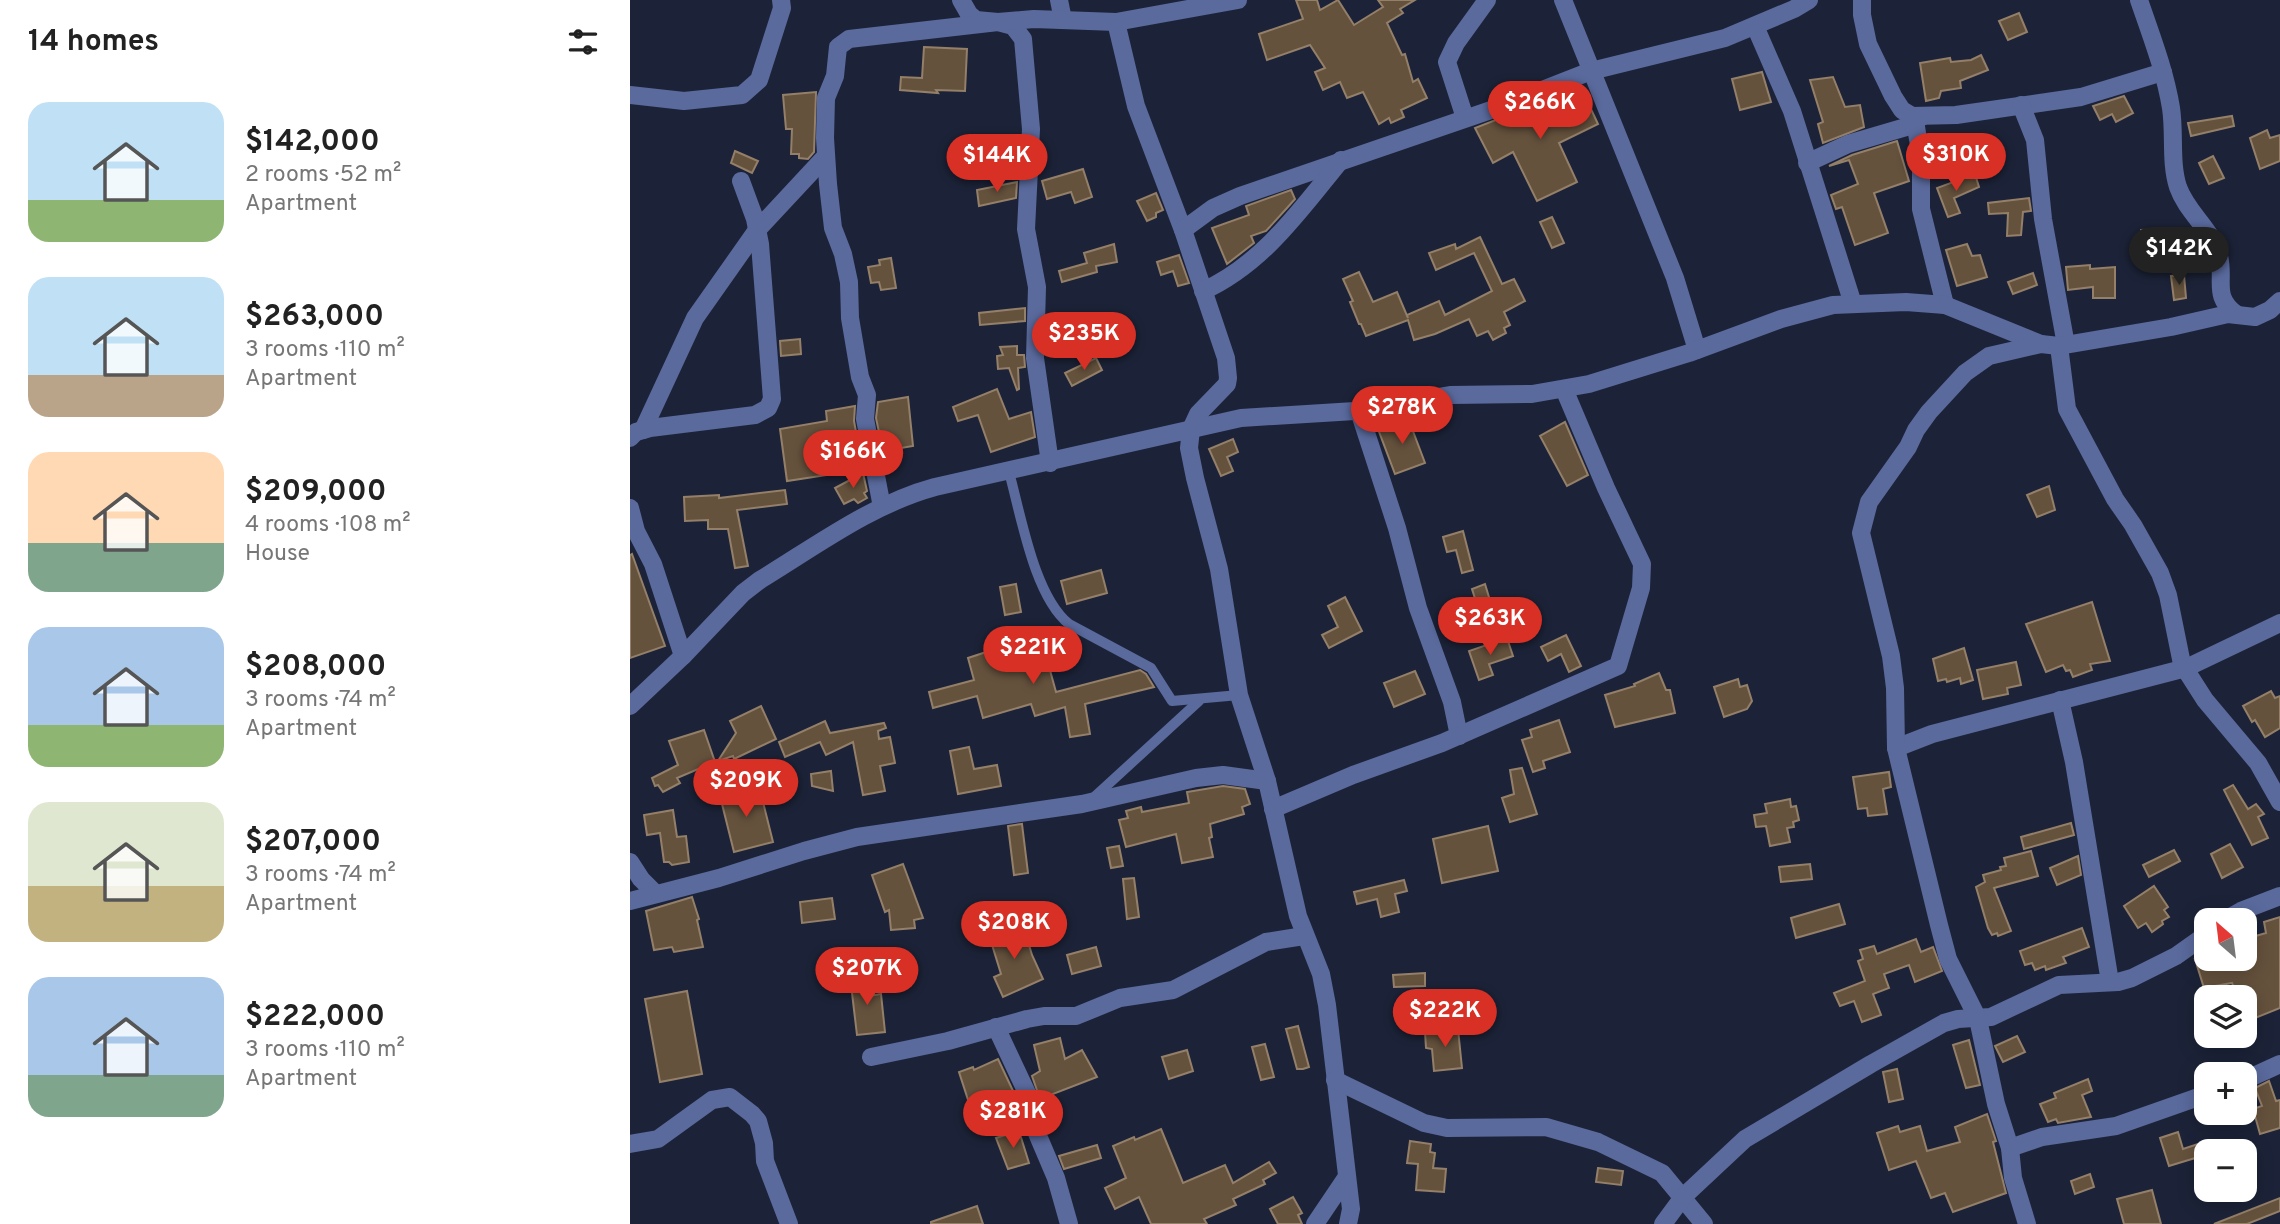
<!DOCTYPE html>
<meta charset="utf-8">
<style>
:root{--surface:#fff;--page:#f6f6f6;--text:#222;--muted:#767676;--accent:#d93025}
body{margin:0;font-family:Overpass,sans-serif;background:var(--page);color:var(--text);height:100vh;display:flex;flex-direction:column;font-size:26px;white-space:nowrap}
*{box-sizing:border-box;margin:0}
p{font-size:23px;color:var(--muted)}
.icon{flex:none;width:38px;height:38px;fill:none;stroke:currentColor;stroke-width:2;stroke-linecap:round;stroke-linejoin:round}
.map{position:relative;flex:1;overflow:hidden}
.panel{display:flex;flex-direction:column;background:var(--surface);width:630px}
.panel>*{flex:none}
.needle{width:46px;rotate:332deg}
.tools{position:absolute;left:1564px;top:908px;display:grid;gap:14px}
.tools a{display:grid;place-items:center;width:63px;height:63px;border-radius:14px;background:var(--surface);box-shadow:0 4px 18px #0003;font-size:35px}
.price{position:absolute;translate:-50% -60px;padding:0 16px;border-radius:24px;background:var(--accent);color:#fff;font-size:23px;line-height:46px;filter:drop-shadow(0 2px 4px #0008)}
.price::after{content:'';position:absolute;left:50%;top:42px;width:21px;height:16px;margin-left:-10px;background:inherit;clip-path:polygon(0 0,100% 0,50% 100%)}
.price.current{background:#222;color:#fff}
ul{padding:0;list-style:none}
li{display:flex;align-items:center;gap:21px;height:175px;padding:0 28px}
li span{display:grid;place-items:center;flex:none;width:196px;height:140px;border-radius:21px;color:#555}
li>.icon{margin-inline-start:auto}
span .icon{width:84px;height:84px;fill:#fffc;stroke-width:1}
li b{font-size:30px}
h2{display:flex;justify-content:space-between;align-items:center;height:84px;padding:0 28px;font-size:30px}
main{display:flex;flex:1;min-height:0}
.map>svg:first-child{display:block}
.building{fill:#65523d;stroke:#947f69;stroke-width:2}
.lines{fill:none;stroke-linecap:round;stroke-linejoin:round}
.lane{stroke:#5a6a9d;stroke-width:10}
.street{stroke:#5a6a9d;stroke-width:18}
</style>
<main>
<section class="panel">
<h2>14 homes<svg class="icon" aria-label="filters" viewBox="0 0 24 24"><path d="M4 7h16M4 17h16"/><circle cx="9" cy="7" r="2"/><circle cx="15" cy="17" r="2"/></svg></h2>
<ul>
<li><span style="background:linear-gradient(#bfe0f5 70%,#8fb573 0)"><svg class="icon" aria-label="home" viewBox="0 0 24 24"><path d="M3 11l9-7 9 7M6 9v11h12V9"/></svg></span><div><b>$142,000</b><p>2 rooms · 52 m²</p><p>Apartment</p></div></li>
<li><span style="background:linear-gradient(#bfe0f5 70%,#b9a48a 0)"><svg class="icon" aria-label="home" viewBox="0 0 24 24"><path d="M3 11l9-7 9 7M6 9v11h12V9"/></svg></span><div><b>$263,000</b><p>3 rooms · 110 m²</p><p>Apartment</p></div></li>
<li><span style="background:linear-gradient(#ffd9b3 65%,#7fa58c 0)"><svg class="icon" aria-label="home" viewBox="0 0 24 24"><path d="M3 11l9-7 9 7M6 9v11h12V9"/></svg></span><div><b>$209,000</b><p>4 rooms · 108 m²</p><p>House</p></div></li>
<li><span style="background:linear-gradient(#a9c7e8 70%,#8fb573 0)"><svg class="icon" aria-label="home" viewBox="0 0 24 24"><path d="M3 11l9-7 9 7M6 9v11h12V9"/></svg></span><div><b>$208,000</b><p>3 rooms · 74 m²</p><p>Apartment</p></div></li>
<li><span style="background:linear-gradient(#dfe7d0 60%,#c2b280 0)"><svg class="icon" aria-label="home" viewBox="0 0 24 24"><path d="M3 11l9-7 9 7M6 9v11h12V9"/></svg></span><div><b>$207,000</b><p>3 rooms · 74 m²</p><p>Apartment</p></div></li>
<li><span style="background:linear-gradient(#a9c7e8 70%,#7fa58c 0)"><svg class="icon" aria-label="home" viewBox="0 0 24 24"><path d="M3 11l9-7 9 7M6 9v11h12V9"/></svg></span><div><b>$222,000</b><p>3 rooms · 110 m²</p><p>Apartment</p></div></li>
</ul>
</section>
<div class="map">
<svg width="1650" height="1224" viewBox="0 0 1650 1224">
<rect width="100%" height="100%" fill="#1c2338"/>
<g class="building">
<polygon points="666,0 687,0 690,10 708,0 724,25 753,7 748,0 785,0 770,9 773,13 757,23 772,55 775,54 783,82 788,79 797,98 771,110 774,117 761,123 759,118 749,124 733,92 717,98 710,82 693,90 685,72 695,68 680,45 637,60 629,34 673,19"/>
<polygon points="1389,13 1397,32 1378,40 1369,21"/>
<polygon points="294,47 337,49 335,91 306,90 308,93 270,90 271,77 292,78"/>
<polygon points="1351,55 1358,70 1330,81 1331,88 1311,91 1309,98 1296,101 1290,63 1320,58 1321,62 1341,60"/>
<polygon points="1132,72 1141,102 1110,110 1102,79"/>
<polygon points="1203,77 1215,107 1230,105 1234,127 1193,143 1188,124 1193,122 1180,80"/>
<polygon points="952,90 968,124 929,143 947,182 907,201 883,152 863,163 845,128 894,109 896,113 914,106 915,108"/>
<polygon points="186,92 184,152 178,159 169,158 169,154 161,154 162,129 156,129 153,95"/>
<polygon points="1494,96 1503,113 1486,122 1482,114 1470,120 1463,106"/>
<polygon points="1602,116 1604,126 1561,136 1558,123"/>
<polygon points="1637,130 1640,138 1650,135 1650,161 1630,169 1620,138"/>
<polygon points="1267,141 1279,181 1244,193 1258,233 1225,245 1212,207 1206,209 1201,195 1228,184 1219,160 1199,166 1222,155"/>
<polygon points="105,151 128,161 122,173 101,163"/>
<polygon points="1583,156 1594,178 1579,184 1569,163"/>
<polygon points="453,169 462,197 445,203 441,192 417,199 412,181"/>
<polygon points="1345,174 1349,187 1324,198 1330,213 1318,217 1307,188"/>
<polygon points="387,182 386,198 349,206 347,190"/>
<polygon points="661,190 665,199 657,208 636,231 621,236 624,243 597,264 582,228 619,215 616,206"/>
<polygon points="526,193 533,210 526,213 526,217 517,221 507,201"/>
<polygon points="1399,198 1401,211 1393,212 1391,235 1377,236 1378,213 1359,214 1358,203"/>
<polygon points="922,217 934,243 922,248 910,222"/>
<polygon points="1535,229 1537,248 1511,249 1511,230"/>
<polygon points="850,237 872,284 884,279 895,301 874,312 880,325 874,328 876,333 863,340 858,331 847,336 839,319 805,334 784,340 778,320 736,336 731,324 729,324 720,302 723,301 713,279 729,272 743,302 767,292 778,318 777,315 809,301 815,315 862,291 844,253 806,270 799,253 825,244 826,249"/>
<polygon points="484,244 487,262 466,266 467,272 432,282 429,271 457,263 454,253"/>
<polygon points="1337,244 1342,256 1350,255 1357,277 1327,286 1316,250"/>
<polygon points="549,255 559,283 548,286 543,271 531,275 527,262"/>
<polygon points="261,258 266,288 251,290 249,282 241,283 238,267 250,265 249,260"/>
<polygon points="1460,265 1460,269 1485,267 1485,298 1463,298 1463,287 1438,290 1436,267"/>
<polygon points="1403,273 1407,285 1383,294 1378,282"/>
<polygon points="1554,275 1556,298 1544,300 1541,276"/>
<polygon points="395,308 395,321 350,325 349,313"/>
<polygon points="170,339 171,354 151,356 150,341"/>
<polygon points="387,346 387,355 394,355 395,367 388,368 389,389 387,390 379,368 368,369 367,356 373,355 370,347"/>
<polygon points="466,358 472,370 442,386 435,373"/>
<polygon points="367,389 379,419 401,412 405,437 361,452 348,415 328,421 323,407"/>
<polygon points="278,397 283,446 253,451 246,418 248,402"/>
<polygon points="225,406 224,421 230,454 195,460 197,475 157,481 150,429 197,421 196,411"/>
<polygon points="778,418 795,463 765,474 748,429"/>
<polygon points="935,422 958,475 937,486 910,436"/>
<polygon points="603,439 608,452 597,457 603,471 591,476 579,449"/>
<polygon points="233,473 237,491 234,493 237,498 228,503 224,499 214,504 205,488"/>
<polygon points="1419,486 1425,510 1407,517 1397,495"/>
<polygon points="155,490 157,504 107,510 118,566 105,568 98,529 78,529 78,520 55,521 54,497 89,495 89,498"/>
<polygon points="833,531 843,570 832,573 826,550 817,552 813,537"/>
<polygon points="2,554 35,646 0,658 0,555"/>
<polygon points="471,570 477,593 437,604 431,581"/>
<polygon points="386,584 391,612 375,615 370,587"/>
<polygon points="855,584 862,607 849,611 842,589"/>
<polygon points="715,597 732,631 699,648 692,635 708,627 698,606"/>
<polygon points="1462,602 1480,661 1460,664 1462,670 1443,677 1440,670 1436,671 1433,665 1416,672 1396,624"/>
<polygon points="936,635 951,666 939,672 931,654 918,661 911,647"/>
<polygon points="405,636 407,644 413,645 426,692 510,670 516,674 524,687 455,704 460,734 440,737 435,707 405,716 401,704 353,718 347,696 303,708 299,692 344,680 338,658"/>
<polygon points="877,638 883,656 859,664 863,675 849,680 839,651"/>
<polygon points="1334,648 1343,680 1331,684 1330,678 1317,682 1316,679 1308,681 1303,659"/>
<polygon points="1386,662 1391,685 1377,688 1378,694 1353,699 1347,670"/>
<polygon points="785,671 795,694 764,707 754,683"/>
<polygon points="1029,673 1036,690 1040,690 1045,713 985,727 975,695 1005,686 1004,684"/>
<polygon points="1108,679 1110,687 1117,685 1122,701 1117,709 1094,717 1084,687"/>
<polygon points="1641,691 1645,698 1650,696 1650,728 1635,737 1625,720 1622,722 1613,706"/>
<polygon points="131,706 146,739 104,759 103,756 88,761 106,733 100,721"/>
<polygon points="929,720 940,752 913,761 915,768 903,772 892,740 902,737 900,730"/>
<polygon points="195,721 200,733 254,723 256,728 248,731 249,739 260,737 265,763 250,766 255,791 233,795 223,742 196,755 190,742 155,757 149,742"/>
<polygon points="74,730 85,762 47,778 50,783 33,792 28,785 25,786 22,778 48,765 39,741"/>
<polygon points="339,747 344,769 367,765 371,786 328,794 320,751"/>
<polygon points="892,768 907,814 880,822 872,798 884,794 880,770"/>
<polygon points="201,771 203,791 182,786 181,774"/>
<polygon points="1259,772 1261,787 1253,789 1257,814 1238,816 1237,808 1228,809 1223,777"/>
<polygon points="1603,785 1618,809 1626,804 1634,814 1628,817 1638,838 1622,845 1594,790"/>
<polygon points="129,786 143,842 104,852 90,796"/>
<polygon points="593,786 615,789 620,804 612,807 614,814 580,824 582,837 579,838 583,857 552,863 546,834 496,847 489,820 498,818 496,811 511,807 512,812 559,803 557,792"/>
<polygon points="1160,799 1161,807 1166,806 1169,820 1163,822 1164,827 1157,828 1160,842 1140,846 1136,826 1126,827 1124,815 1137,813 1135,804"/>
<polygon points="43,810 47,837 56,836 59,862 42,865 39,862 34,862 30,833 17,835 14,815"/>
<polygon points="1441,823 1444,835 1394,849 1391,837"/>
<polygon points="392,824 398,873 384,875 378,826"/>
<polygon points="858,826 868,871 812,883 803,839"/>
<polygon points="1600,844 1613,867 1592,878 1581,854"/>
<polygon points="489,846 493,866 481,868 477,848"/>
<polygon points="1544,850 1550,861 1519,877 1513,865"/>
<polygon points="1401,851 1408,876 1364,888 1381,931 1368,936 1367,933 1362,935 1358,928 1346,887 1355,882 1353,875 1371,870 1370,867 1376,866 1374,858"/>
<polygon points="1448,856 1451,875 1427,885 1420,868"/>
<polygon points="273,864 293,918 284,920 285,928 261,930 259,910 255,912 242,875"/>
<polygon points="1180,864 1182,879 1151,882 1149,867"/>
<polygon points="504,878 509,917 497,919 493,879"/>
<polygon points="774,880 777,891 765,894 769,912 751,917 747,899 727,904 724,892"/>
<polygon points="1524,886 1538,907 1534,910 1539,917 1532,921 1533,924 1522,932 1516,923 1508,928 1494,906"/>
<polygon points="62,897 69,919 67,920 73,947 44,952 42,947 24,950 16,911"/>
<polygon points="202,898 205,919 172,923 170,902"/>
<polygon points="1209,904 1215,924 1166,938 1161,918"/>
<polygon points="1650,917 1650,1008 1615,1022 1615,998 1608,998 1602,983 1574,988 1565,959 1615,959 1615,939 1636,933 1634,922"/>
<polygon points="393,925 402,955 413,979 373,997 364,977 371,974 359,935"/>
<polygon points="1452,928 1459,947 1433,957 1436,963 1416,970 1415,966 1405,970 1402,963 1395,965 1390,951"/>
<polygon points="1286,939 1291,952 1303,947 1312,971 1285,982 1279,965 1254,974 1259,988 1243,994 1251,1015 1232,1022 1224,1001 1210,1006 1204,993 1235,981 1228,961 1233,959 1230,950 1244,946 1247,954"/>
<polygon points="466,947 471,966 442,974 437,955"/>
<polygon points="795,973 795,986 764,987 763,975"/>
<polygon points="236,974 239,996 251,994 255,1032 227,1035 220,976"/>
<polygon points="57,991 72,1074 30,1082 15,999"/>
<polygon points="668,1026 679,1067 673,1069 667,1069 656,1029"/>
<polygon points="828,1029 832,1068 804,1071 802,1049 796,1048 795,1032"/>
<polygon points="1387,1036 1395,1052 1373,1062 1365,1046"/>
<polygon points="430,1038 435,1059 452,1050 467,1077 410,1099 402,1076 410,1071 404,1045"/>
<polygon points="1339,1040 1350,1085 1336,1088 1323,1045"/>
<polygon points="635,1044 644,1077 631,1080 622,1047"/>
<polygon points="557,1050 563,1071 539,1079 532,1057"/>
<polygon points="368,1059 384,1093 341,1109 329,1072 343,1067 344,1070"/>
<polygon points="1267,1069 1273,1099 1259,1102 1253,1072"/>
<polygon points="1458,1079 1462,1091 1452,1095 1461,1117 1428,1123 1426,1119 1418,1122 1410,1104 1426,1098 1424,1093"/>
<polygon points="1639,1081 1646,1101 1650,1100 1650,1128 1630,1134 1623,1109 1632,1106 1625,1088"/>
<polygon points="1357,1114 1366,1141 1363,1142 1376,1193 1323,1212 1315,1193 1301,1198 1286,1161 1259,1170 1247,1133 1268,1126 1270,1132 1290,1126 1297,1151 1330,1142 1325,1127"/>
<polygon points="531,1129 553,1183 595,1165 603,1183 639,1162 646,1173 633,1180 635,1184 603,1199 606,1205 574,1219 577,1224 521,1224 509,1197 485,1209 475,1188 496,1178 483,1146 504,1137 505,1140"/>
<polygon points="389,1131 399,1163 378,1169 366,1138"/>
<polygon points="1548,1132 1553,1149 1571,1143 1575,1155 1539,1166 1530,1138"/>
<polygon points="780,1141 801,1144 800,1152 805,1153 803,1168 816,1169 814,1192 786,1190 788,1164 777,1163"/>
<polygon points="467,1145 471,1158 434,1169 429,1156"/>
<polygon points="968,1168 993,1171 991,1185 966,1182"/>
<polygon points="1460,1174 1464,1187 1445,1194 1441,1181"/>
<polygon points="1522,1190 1531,1224 1494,1224 1487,1199"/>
<polygon points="663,1197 672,1213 668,1215 672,1224 648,1224 640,1209"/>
<polygon points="1650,1198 1650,1211 1617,1224 1584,1224"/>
<polygon points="347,1206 353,1224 301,1224 301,1222"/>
</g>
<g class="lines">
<g class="lane">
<path d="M379 472C391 515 404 596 439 624L521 668 542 701 609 695"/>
<polyline points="461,800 569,701"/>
</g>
<g class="street">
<polyline points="331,0 339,14 346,20 368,22 383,26 393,39 401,129 396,229 407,287 405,358 420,463"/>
<polyline points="429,0 433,20"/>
<polyline points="933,0 1045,278 1067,350"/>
<polyline points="1232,0 1232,15 1238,44 1263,96 1272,110 1282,116 1326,115 1451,97 1533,72"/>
<path d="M1509 0C1521 35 1535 71 1541 108 1545 134 1540 162 1548 187 1557 213 1582 229 1589 256 1595 281 1582 296 1606 314"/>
<polyline points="486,22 506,106 553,230 596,358 598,378 597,384 568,414 561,429 559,448 565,478 589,569 609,695 637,781 668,916 691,974 697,1005 721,1209 718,1224"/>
<polyline points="1125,26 1162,111 1223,304"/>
<polyline points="0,95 54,101 112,95 129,80 152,8 151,0"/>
<polyline points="1391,105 1405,140 1413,219 1436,345"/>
<polyline points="835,118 817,62 826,43 857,0"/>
<polyline points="1285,121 1291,157 1291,209 1315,305"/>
<polyline points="1177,163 1218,144 1276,127 1293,116"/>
<polyline points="553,230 583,208 610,196 861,110 961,71 1095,38 1164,9 1179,0"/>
<path d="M573 291C633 264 671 209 711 160"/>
<polyline points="1429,346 1437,409 1485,499 1503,525 1530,573 1538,595 1552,664 1575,700 1628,763 1650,802"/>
<polyline points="729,411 767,528 788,608 822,702 829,736"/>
<polyline points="13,430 65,318 127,230 196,156"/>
<polyline points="0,438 6,432 20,428 125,415 138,408 142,399 130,244 125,219 111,181"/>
<polyline points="252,507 235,419 237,395 230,377 220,318 219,282 213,254 203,228 198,184 195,138 196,98 205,76 208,47 219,39 368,22 404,19 486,22 608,0"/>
<polyline points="0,508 6,531 23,564 53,656"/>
<polyline points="1430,700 1444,762 1480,982"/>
<path d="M0 706 53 656 113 593 130 580C186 546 242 504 305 487L611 418 725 411 820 395 902 394 959 384 1059 353 1151 319 1203 305 1276 302 1315 305 1411 344 1429 346 1541 327 1598 314 1625 317 1640 310 1650 301"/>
<polyline points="1266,748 1302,734 1556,668 1650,623"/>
<polyline points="643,809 723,775 812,743 988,666 1011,588 1012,564 976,488 934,389"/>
<polyline points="0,862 11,879 26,894"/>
<polyline points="0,901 89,878 174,851 227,837 452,804 566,778 593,775 637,781"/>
<polyline points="1595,920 1611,911 1650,896"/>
<polyline points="366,1027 397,1093 406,1131 426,1178 439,1224"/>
<polyline points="241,1057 318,1041 397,1019 414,1016 446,1016 490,998 543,990 636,942 674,936"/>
<polyline points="705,1080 794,1123 817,1128 916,1127 968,1142 1032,1173 1074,1224"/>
<polyline points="1615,1080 1650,1064"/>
<polyline points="0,1144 28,1139 82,1100 100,1097 122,1114 128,1121 134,1143 135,1161 159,1224"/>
<polyline points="1380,1148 1412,1137 1486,1126 1577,1094"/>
<polyline points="685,1224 716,1178"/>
<polyline points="1033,1224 1053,1197 1115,1139 1241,1064 1314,1023 1328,1019 1361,1017 1429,985 1488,982 1502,978 1546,956 1577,934"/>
<polyline points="1397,1224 1383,1178 1380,1148 1366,1104 1348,1019 1318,959 1309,925 1266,748 1265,688 1261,656 1231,533 1239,502 1278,447 1286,430 1299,412 1335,373 1359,356 1411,344"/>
</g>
</g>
</svg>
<div class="tools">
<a><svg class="needle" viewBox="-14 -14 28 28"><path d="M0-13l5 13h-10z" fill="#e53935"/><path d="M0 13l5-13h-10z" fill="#767676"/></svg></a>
<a><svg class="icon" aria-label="layers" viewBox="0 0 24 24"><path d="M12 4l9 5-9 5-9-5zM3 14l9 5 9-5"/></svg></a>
<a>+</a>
<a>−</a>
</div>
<b class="price" style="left:910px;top:141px">$266K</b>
<b class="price" style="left:1326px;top:193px">$310K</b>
<b class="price" style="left:367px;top:194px">$144K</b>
<b class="price current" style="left:1549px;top:287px">$142K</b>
<b class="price" style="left:454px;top:372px">$235K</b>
<b class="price" style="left:772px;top:446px">$278K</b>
<b class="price" style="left:223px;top:490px">$166K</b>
<b class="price" style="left:860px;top:657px">$263K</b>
<b class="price" style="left:403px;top:686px">$221K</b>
<b class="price" style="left:116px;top:819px">$209K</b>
<b class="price" style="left:384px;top:961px">$208K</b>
<b class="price" style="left:237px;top:1007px">$207K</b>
<b class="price" style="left:815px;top:1049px">$222K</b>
<b class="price" style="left:383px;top:1150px">$281K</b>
</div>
</main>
